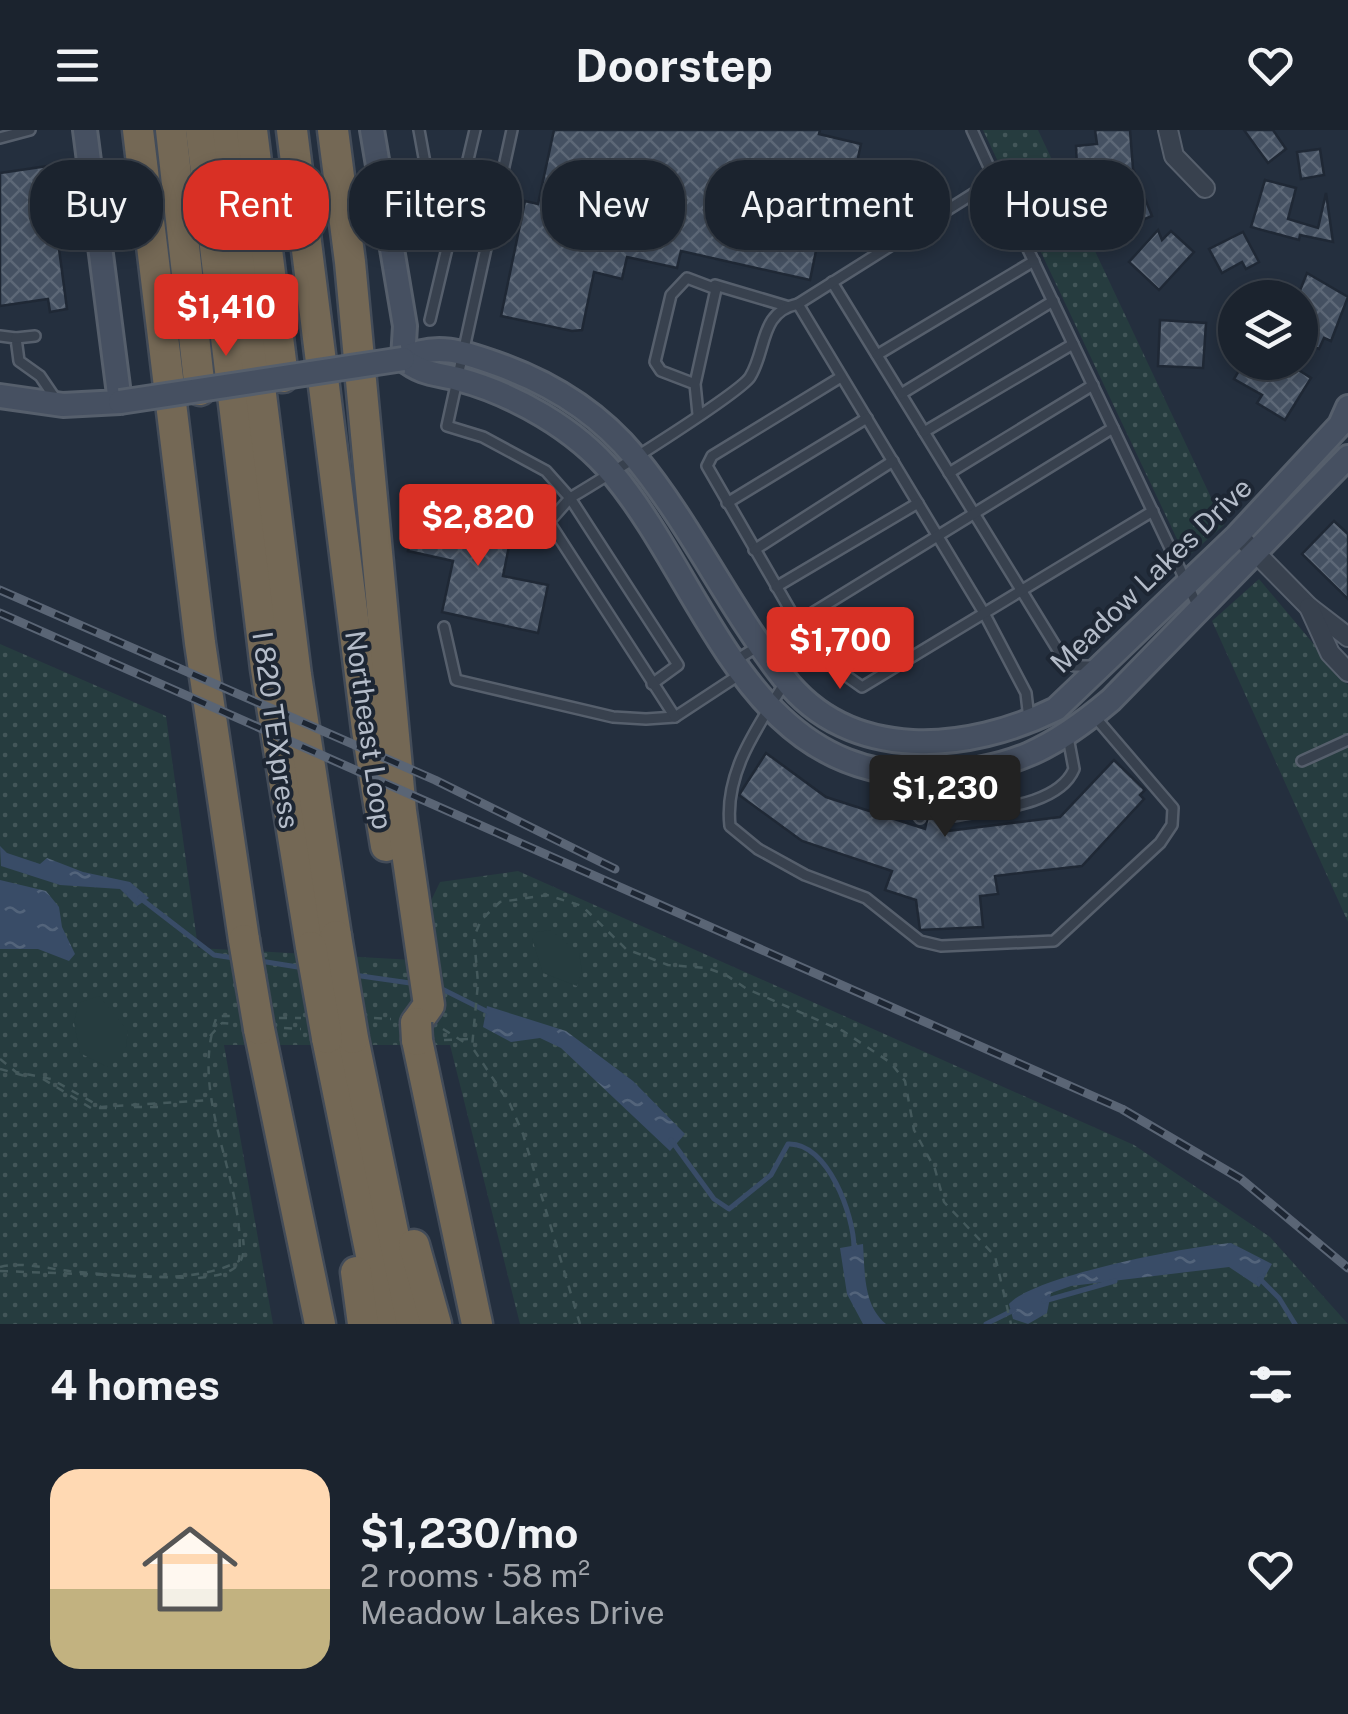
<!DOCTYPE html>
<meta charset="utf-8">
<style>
:root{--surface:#1b232e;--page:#242b36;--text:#f1f3f6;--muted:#a0a4aa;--line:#39404a;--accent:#d93025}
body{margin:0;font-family:"Public Sans",sans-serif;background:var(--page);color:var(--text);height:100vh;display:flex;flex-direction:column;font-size:38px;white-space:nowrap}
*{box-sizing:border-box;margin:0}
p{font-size:32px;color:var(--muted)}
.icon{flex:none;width:55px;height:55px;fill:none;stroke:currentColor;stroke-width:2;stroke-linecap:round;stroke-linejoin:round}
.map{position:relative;height:1194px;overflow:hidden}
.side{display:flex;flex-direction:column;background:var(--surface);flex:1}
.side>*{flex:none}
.top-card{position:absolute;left:30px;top:30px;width:1290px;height:90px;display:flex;gap:20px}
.buttons{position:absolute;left:1218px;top:150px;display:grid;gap:20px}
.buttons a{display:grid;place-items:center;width:100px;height:100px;border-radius:50%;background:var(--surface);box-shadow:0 5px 15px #0003,0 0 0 2px var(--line);font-size:50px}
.price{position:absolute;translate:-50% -85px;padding:0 22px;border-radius:10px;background:var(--accent);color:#fff;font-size:32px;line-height:65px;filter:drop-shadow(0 2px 5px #0008)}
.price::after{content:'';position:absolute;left:50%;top:60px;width:30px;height:22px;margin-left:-15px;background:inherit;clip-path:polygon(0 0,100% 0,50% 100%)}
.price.on{background:#222;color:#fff}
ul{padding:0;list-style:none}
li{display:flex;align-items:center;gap:30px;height:250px;padding:0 50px}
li+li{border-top:2px solid var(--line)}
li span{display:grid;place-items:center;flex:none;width:280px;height:200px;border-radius:30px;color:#555}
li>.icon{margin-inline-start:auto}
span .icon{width:120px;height:120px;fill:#fffc;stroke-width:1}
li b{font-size:42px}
h2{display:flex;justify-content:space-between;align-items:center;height:120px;padding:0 50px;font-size:42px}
.chip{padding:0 35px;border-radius:40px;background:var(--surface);box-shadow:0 5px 15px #0003,0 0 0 2px var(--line);font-size:35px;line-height:90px}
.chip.on{background:var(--accent);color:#fff}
header{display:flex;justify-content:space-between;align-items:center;height:130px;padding:0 50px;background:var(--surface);font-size:45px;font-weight:700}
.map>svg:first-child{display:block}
.grass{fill:url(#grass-dots)}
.pitch{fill:#263c3f}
.water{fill:url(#water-ripples)}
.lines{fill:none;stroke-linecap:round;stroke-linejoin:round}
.stream{stroke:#394c67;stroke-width:5}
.building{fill:url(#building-cross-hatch);stroke:#1f2835;stroke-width:2.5}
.lane-casing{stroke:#565f6c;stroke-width:14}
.street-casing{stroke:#565f6c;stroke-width:22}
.secondary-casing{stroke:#565f6c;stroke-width:28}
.highway-casing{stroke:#434c59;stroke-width:35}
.path{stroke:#44595c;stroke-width:2.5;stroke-dasharray:8 8;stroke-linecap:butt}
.lane{stroke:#38414e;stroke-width:9}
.street{stroke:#38414e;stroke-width:18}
.secondary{stroke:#465061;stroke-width:22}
.highway{stroke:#746855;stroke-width:30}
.rail-casing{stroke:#5a6575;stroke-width:9}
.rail{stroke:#1d2633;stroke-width:5;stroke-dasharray:15;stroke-linecap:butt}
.secondary-bridge-casing{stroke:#565f6c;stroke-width:28;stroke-linecap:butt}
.highway-bridge-casing{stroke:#434c59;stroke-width:35;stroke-linecap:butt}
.secondary-bridge{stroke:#465061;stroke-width:22}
.highway-bridge{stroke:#746855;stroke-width:30}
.labels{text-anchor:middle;stroke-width:8;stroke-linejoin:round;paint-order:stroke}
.street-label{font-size:28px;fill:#b4bcc9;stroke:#1d2633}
</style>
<header><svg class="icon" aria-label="menu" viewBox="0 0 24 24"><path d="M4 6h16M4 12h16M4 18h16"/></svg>Doorstep<svg class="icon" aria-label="heart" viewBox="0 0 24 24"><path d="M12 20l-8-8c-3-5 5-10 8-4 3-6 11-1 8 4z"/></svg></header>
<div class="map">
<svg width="1348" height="1194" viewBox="0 0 1348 1194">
<defs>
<pattern id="grass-dots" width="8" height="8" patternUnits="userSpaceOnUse" patternTransform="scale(2.5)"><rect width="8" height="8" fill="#263c3f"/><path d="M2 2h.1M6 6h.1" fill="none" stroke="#435659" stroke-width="1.8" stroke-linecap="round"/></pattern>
<pattern id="water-ripples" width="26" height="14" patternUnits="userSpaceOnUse" patternTransform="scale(2.5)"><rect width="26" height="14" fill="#394c67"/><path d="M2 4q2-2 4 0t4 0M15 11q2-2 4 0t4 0" fill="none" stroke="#53647b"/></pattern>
<pattern id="building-cross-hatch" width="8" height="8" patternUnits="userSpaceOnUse" patternTransform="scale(2.5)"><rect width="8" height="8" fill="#455162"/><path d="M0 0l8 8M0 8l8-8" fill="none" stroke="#5d6877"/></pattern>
</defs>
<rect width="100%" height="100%" fill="#242f3e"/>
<g class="grass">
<polygon points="983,0 1038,0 1224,395 1186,428"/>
<polygon points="1259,449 1348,555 1348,792 1212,491"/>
<polygon points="0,514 166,586 198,818 431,831 428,777 440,752 518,741 1134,1015 1270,1107 1348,1194 520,1194 450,915 224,915 273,1194 0,1194"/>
</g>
<g class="pitch">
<polygon points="551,800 579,823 582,841 577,856 543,843 532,809 537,802"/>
<polygon points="99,866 128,901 126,917 107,937 80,923 74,893 78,873"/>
</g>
<g class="water">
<polygon points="0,716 7,723 40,734 47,728 83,742 130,752 149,768 137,776 120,759 60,755 1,736"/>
<polygon points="0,750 46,761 59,777 62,797 75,824 69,831 38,819 0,819"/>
<polygon points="487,876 566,901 633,951 685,1004 670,1021 561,918 540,908 511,912 483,897"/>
<path d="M1231 1113 1272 1134 1259 1157 1229 1137 1071 1156 1051 1163 1047 1183 1028 1194 1013 1189 1009 1174C1033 1146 1190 1116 1231 1113Z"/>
<path d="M863 1114C865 1142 863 1175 886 1194H863L847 1164 840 1118Z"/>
</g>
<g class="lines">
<g class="stream">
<polyline points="140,768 214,825 234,828"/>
<polyline points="260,831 304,838"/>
<polyline points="354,845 417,854"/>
<polyline points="438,857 486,881"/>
<path d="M671 1010 714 1069 729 1079 771 1045 788 1014C828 1012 854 1086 854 1118"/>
<polyline points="1260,1149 1279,1168 1295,1194"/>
<polyline points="1044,1171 1115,1151"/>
<polyline points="986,1194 1014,1180"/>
</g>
</g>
<g class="building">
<polygon points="554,0 820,0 819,4 861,14 840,110 819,106 810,150 681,121 677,138 627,127 622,149 594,142 582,200 572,201 501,186 525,71 538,74"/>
<polygon points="1095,0 1130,0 1133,39 1152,86 1113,102 1111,96 1096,102 1084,72 1109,61 1107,34 1077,37 1076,16 1097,14"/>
<polygon points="1244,0 1273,0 1286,19 1268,33"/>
<polygon points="1320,19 1324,45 1301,49 1297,22"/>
<polygon points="48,36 67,179 50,182 48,169 0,176 0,43"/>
<polygon points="1265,50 1296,58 1288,89 1318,98 1326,63 1333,112 1300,105 1299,110 1251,97"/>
<polygon points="1158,100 1162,110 1171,101 1194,122 1159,160 1129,132"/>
<polygon points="1243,102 1259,132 1246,139 1242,132 1222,143 1209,119"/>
<polygon points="1307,143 1348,167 1331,211 1324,208 1319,219 1302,212 1312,189 1300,184 1297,168"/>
<polygon points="1160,190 1206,193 1203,238 1158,236"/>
<polygon points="1244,232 1286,232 1311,248 1285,290 1257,273 1262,265 1234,249"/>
<polygon points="418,375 513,396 503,446 548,455 538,503 442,482 453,431 408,421"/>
<polygon points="1334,391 1348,404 1348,469 1302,424"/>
<polygon points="766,623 826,667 925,699 928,686 923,678 944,675 947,701 1060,687 1114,630 1145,660 1140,665 1144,669 1082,736 995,746 998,764 980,766 983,797 920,800 916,770 885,760 892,741 802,711 739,665"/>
</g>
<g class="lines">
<g class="lane-casing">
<g id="lane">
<polyline points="419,0 439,110 447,112"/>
<polyline points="512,0 447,296 483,307 546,341 570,368 678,535 652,554"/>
<polyline points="0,8 30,0"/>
<polyline points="832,152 1061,525 1074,536 1092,536"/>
<polyline points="715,155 786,176"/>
<polyline points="798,174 984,483 1026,563 1029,589"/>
<polyline points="430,190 475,0"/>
<polyline points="0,206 16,208 19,231 40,246 57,271"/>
<polyline points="16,208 35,206"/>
<polyline points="877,225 1034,131"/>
<polyline points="841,247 712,326 707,336 797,492 838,540 862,557 1153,381"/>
<polyline points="695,254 716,159 687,148 671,165 655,232 661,241 695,254 698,284"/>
<polyline points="901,264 1053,171"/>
<polyline points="1113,298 1198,477"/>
<polyline points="924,302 1073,214"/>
<polyline points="949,343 1093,255"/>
<polyline points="727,373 867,288"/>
<polyline points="754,420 893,331"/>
<polyline points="776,457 918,373"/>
<polyline points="444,497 456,550 613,587 646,589 675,587 742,543"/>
<polyline points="736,530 1113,298 995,50"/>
<path d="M784 554C757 598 724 643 730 696L758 719 805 745 866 768 920 811 941 816 1054 811 1160 713 1172 695 1173 678 1095 587"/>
<path d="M675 587 549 392 570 368C597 352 739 264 750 247 767 220 759 182 798 174L995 50 972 0"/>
<polyline points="1302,631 1348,610"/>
<polyline points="905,644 907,670 920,688"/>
<path d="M954 686C989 679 1058 677 1074 639L1068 607"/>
</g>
</g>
<g class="street-casing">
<g id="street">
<polyline points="1168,0 1174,26 1205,58"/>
<polyline points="1246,413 1309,477 1348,507"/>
<polyline points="1309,477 1330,523 1348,542"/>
</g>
</g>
<g class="secondary-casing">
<g id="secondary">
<polyline points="372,0 405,196 403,229"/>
<path d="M403 229C435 212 464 222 497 234 551 253 598 282 635 327 691 395 729 478 784 548 851 634 969 622 1056 579L1237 406 1340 295 1348 277"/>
<path d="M403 229C423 245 435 243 458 249 514 264 576 299 613 344 707 457 749 653 933 644 1010 640 1052 620 1111 570L1348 327"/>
<polyline points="0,266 63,275 120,272 85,0"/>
</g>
</g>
<g class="highway-casing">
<g id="highway">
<polyline points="138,0 200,513 244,810"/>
<polyline points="171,0 200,260"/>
<polyline points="201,0 266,539 311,817"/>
<polyline points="228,0 296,545 336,806"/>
<polyline points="252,0 283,247"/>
<polyline points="292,0 367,600 386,716"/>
<polyline points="333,0 350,132 401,681 429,875 416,893"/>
<polyline points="259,899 320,1194"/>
<polyline points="327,908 385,1194"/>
<polyline points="353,908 412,1194"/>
<polyline points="417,910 477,1194"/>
<polyline points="414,1115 436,1194"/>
<polyline points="356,1142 363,1194"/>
</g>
</g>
<g class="path">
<polyline points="279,888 301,888"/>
<polyline points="374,888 391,889"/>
<polyline points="284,898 301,899"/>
<polyline points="443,899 470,916"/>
<polyline points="210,906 222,893 236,894"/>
<polyline points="444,910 470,909"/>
<polyline points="0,929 16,942 51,949 101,977 210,970"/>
<polyline points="0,939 25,946"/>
<polyline points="43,949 91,978 116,978"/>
<polyline points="134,977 166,977"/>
<path d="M0 1137C26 1131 51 1140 78 1142 129 1146 193 1155 239 1131 247 1050 187 967 217 886H231"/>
<polyline points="0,1141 190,1148"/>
<path d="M198 1148C225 1145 248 1141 243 1109"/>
<polyline points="580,1194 523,1004 510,974 472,917 478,853 474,807 481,790 500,772 547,765 582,776 626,819 668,835 707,838 726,845 747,859 843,901 891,933 905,951 914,1000 935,1039 944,1072 995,1126 1011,1194"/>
</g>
<use href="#lane" class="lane"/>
<use href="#street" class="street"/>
<use href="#secondary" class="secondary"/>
<use href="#highway" class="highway"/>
<g class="rail-casing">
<g id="rail">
<polyline points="0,460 435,650 615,739"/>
<polyline points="0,483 1122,979 1241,1049 1348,1138"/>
</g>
</g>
<use href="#rail" class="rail"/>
<g class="secondary-bridge-casing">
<polyline id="secondary-bridge" points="120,272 403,229"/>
</g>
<g class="highway-bridge-casing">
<g id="highway-bridge">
<polyline points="336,806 353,908"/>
<polyline points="244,810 259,899"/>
<polyline points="311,817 327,908"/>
<polyline points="416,893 417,910"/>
</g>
</g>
<use href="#secondary-bridge" class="secondary-bridge"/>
<use href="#highway-bridge" class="highway-bridge"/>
</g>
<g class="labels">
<g class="street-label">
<text transform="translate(1151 445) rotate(-44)" y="10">Meadow Lakes Drive</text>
<text transform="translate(276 600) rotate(82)" y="10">I 820 TEXpress</text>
<text transform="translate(369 600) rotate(82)" y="10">Northeast Loop</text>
</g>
</g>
</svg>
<div class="buttons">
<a><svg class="icon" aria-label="layers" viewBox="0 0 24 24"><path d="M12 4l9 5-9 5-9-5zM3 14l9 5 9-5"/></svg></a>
</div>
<b class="price" style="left:226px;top:229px">$1,410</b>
<b class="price" style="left:478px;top:439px">$2,820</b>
<b class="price" style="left:840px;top:562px">$1,700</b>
<b class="price on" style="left:945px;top:710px">$1,230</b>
<div class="top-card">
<a class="chip">Buy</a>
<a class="chip on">Rent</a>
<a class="chip">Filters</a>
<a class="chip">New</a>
<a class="chip">Apartment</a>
<a class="chip">House</a>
</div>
</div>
<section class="side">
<h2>4 homes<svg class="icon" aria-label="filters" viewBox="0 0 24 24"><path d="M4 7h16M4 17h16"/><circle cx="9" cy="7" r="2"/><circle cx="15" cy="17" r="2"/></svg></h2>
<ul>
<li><span style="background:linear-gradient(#ffd9b3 60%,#c2b280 0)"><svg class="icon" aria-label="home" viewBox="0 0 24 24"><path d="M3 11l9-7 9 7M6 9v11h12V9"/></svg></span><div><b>$1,230/mo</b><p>2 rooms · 58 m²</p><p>Meadow Lakes Drive</p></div><svg class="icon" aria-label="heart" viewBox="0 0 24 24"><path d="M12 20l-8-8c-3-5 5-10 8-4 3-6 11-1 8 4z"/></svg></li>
</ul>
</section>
